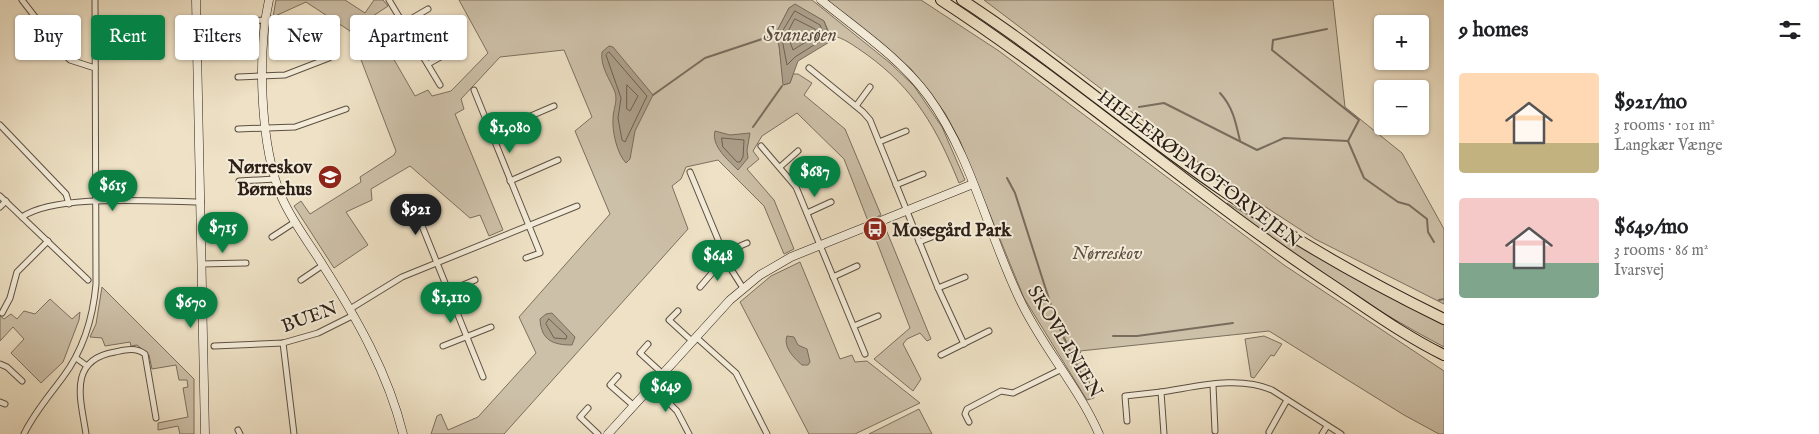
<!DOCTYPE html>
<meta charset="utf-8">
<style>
:root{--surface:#fff;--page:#f6f6f6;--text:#202124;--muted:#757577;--accent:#0b8043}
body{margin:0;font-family:"IM FELL English",serif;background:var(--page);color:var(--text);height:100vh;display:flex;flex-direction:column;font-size:19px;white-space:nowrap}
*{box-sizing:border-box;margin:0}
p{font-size:16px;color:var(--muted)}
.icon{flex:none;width:28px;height:28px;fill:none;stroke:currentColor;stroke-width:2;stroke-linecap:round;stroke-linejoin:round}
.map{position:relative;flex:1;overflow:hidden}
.drawer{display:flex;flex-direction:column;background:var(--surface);width:375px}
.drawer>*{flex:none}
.banner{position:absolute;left:15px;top:15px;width:475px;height:45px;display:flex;gap:10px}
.tools{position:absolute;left:1374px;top:15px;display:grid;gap:10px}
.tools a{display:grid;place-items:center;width:55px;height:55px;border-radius:5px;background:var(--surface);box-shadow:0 1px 4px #0004;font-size:25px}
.price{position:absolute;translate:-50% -42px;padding:0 11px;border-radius:18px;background:var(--accent);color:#fff;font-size:16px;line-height:32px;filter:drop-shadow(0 1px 2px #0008)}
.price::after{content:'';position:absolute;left:50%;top:30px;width:15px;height:11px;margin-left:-8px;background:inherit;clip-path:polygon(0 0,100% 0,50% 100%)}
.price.current{background:#222;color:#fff}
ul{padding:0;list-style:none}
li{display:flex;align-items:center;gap:15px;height:125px;padding:0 15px}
li span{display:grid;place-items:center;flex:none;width:140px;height:100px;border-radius:5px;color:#555}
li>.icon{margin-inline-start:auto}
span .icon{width:60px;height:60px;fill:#fffc;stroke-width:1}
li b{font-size:21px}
h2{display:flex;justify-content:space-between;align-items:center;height:60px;padding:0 15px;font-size:21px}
.chip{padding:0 18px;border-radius:5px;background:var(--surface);box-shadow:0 1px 4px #0004;font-size:18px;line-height:45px}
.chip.current{background:var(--accent);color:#fff}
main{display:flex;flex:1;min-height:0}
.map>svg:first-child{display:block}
.green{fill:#cdc0a8;stroke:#7c7060}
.water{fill:#ac9f8a;stroke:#796c5c}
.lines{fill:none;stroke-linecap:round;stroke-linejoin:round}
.shore{stroke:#6c6051;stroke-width:1}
.stream{stroke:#796c5c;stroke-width:2}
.street-casing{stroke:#5c5043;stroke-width:7}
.secondary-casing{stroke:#2c2018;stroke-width:9}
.highway-casing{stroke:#2c2018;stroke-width:12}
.street{stroke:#f4ecd9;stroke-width:5}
.secondary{stroke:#f4ecd9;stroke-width:8}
.highway{stroke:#eee1c5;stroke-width:10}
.labels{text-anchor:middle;stroke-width:4;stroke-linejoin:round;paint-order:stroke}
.poi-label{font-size:19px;font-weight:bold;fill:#2c2018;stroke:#f4ecd9;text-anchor:end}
.street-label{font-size:19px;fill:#2c2018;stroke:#f4ecd9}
.park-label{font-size:19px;font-style:italic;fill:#5c5043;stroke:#f4ecd9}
.water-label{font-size:20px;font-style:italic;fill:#594c40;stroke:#f4ecd9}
</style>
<main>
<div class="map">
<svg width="1444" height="434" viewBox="0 0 1444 434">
<rect width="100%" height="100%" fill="#eee1c5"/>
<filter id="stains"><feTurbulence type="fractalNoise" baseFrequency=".004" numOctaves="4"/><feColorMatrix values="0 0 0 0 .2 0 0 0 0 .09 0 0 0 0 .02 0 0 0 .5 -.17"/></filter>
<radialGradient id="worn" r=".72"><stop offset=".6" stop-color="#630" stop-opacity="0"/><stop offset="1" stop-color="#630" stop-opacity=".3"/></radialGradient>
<g class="green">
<path d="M276 0H345L365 13 374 0H383L388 6 370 18 415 96 428 90 432 96 451 91 488 53 459 0H812L890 63 914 86 942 127 965 180 959 183C937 129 915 89 866 54 854 46 845 38 830 35L824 21 795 5 789 8 775 35 779 45 784 85 790 83 793 74H798L812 83 804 95 845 129 881 215 868 221 844 159 797 113 762 136 753 151 759 159 747 169 774 200 794 249 784 254 764 206 718 160 686 167 681 179 672 186 688 229 504 434H431L437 416 441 414 448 430 478 417 536 353 519 317 610 214 575 131 592 117 564 50 500 57 461 99 464 109 455 114 503 230 489 236 480 215 470 218 410 166 371 189 372 200 346 212 368 245 334 268 294 206 301 201 310 214 361 182 360 177 394 155 396 151 350 31 306 2 273 17Z"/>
<polygon points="827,0 921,0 999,51 1284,265 1444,371 1444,434 1439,434 1404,415 1269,331 1080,351 1094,398 1087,400 1024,298 960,141 945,113 911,69"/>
<polygon points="984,0 1333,0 1345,107 1402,153 1444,229 1444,304 1315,239 1207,169"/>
<path d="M1227 203 1403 304 1444 323V347C1365 305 1298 261 1227 207Z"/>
<polygon points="885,227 931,339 927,341 920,333 907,339 903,344 921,379 913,391 874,359 910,328 873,232"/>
<polygon points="800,262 840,359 852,355 855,362 867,361 920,403 855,434 809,434 740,302 771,276"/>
<polygon points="102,287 194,379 194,434 180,434 178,426 158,430 158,423 188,417 183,388 188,387 187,380 179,380 176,365 152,369 149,355 137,345 131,346 130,342 105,346 102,338 90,337 96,324"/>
<polygon points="50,299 72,319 80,312 79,320 63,362 41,383 11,353 24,339 13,327 0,341 0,316 4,319 11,314 17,319 24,311 35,314"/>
<polygon points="1264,336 1282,344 1274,356 1271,355 1254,378 1251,377 1245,339"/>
<polygon points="919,409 932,434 869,434"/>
</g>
<g class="water">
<polygon points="795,4 824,21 831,41 798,61 790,83 783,85 779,45 775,35 789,8"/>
<path d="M609 46 613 47 653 95 635 131 630 159 626 163C617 154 612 131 613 119 613 109 618 102 615 92 610 79 600 67 602 52Z"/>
<path d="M715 131 730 135 750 133 747 150 748 158 738 170C728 160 711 146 715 131Z"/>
<path d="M552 313 575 337 572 345C554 345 541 341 540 319L546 314Z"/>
<path d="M787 336 794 337 798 345 807 349 810 362 808 365H802C794 358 783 347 787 336Z"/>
</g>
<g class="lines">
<g class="shore">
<polygon points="795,11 820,25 825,38 795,57 787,65 781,34"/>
<polygon points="795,19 815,29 817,35 793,50 787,34"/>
<polygon points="609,52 647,96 625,142 622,140 618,118 621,98 606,55"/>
<polygon points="627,85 638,96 630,111 627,109"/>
<polygon points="722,138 744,140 743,157 740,162 737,162 723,147"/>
<polygon points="549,319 567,336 566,339 554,338 546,324"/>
</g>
<g class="stream">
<polyline points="1327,29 1273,40 1272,50 1359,120 1348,141"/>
<path d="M1220 93C1233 107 1236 123 1240 141"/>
<polyline points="653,95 705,58 768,37"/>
<polyline points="1139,107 1164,103 1257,150 1284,138 1348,141 1364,178 1398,202 1409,205 1427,219 1428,232 1434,242"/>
<polyline points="753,127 782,86"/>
<polyline points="1007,178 1015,193 1056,321 1082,376"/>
<polyline points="1439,300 1444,299"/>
<polyline points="1113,336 1137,336 1233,323"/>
</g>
<g class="street-casing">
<g id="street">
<polyline points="22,0 63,53 70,60 95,68"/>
<polyline points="389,0 440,85"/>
<polyline points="237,22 264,20"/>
<polyline points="404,23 428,9"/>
<polyline points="428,64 453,50"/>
<polyline points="809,68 863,112 870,120 938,288 964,344"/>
<polyline points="238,77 285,75 329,58"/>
<polyline points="474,90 540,253 526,258"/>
<polyline points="856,106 870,87"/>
<polyline points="0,125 66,194 69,204"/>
<polyline points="238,129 295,127 346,109"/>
<polyline points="491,133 554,106"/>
<polyline points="879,142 906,131"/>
<polyline points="761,146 796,187 865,354"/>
<polyline points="780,167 798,151"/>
<polyline points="690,172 729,266 743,288"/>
<polyline points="239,181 275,179"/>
<polyline points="510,181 558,160"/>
<polyline points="896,185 923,174"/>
<polyline points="0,196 88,280"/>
<polyline points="412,201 483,377"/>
<polyline points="0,207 6,201"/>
<polyline points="807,213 831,202"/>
<path d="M22 217C57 193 158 202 201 202"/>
<polyline points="272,237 295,222"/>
<polyline points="919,242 947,231"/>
<polyline points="724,253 747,243"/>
<polyline points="201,264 246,263"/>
<polyline points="833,277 857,266"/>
<polyline points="301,280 323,265"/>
<polyline points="700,287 712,273 729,266"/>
<polyline points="938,288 965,277"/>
<polyline points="425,301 475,280"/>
<polyline points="350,309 402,277 577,206"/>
<polyline points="678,311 669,320 693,342"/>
<polyline points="2,313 10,298 17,272 48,241"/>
<polyline points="854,326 878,316"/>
<polyline points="697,338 736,373 767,434"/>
<polyline points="283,343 294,434"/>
<polyline points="648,344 640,353 663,374"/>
<polyline points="214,346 283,343 318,333 354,315"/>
<polyline points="443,346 491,327"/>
<polyline points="941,355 989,331"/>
<polyline points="76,358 87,366"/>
<polyline points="0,364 7,367 22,381"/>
<polyline points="618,376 610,385 634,406"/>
<polyline points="1213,385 1215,431"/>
<polyline points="652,386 677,411 689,434"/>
<polyline points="0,402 5,404"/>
<polyline points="588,408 580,417 598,434"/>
<polyline points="1127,421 1125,396 1161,392"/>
<polyline points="969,422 965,414 967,409 1001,391 1013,393 1062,369"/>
<polyline points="238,430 240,434"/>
<polyline points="1269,432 1287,400"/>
<path d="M24 434C34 413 49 396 63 377 84 349 93 318 96 284L95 0"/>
<path d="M86 434C81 400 67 360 115 352 125 350 135 347 145 354L156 418"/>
<path d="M1164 434 1161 392C1196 387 1238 375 1272 390L1341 434"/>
<polyline points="1322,434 1327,426"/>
</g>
</g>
<g class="secondary-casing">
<g id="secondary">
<polyline points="196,0 205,434"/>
<path d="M269 0C257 54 260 147 282 198 293 223 310 244 324 267 357 319 388 373 403 434"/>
<path d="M821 0C858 30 900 58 928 96 973 158 988 236 1022 304 1044 349 1079 388 1099 434"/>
<polyline points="608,434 730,300 760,275 791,257 973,184"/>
</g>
</g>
<g class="highway-casing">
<g id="highway">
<path d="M941 0C1076 88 1197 196 1332 285 1368 309 1405 336 1444 355"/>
<path d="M962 0C1053 59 1135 131 1225 192 1294 240 1368 282 1444 319"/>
</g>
</g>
<use href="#street" class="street"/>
<use href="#secondary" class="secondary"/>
<use href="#highway" class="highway"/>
</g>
<defs>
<g id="school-disc" transform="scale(1.25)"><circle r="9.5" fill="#8f2418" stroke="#f4ecd9"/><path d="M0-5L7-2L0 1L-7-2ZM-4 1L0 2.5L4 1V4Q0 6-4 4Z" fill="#fff"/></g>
<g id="bus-disc" transform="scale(1.25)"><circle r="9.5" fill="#8f2418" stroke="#f4ecd9"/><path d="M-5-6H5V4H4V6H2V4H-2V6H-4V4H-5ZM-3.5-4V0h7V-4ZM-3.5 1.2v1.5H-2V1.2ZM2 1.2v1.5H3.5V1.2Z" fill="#fff"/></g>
</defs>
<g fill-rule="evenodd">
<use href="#school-disc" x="330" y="177"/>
<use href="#bus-disc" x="875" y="229"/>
</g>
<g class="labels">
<g class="poi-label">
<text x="312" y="173">Nørreskov<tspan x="312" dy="22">Børnehus</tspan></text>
<text x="892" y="236" text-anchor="start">Mosegård Park</text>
</g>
<g class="street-label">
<text transform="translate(1200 168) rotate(37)" y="7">HILLERØDMOTORVEJEN</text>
<text transform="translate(309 316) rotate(-20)" y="7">BUEN</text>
<text transform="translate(1066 341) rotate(59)" y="7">SKOVLINIEN</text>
</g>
<g class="park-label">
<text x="1107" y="259">Nørreskov</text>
</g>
<g class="water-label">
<text x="800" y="41">Svanesøen</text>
</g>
</g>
<rect width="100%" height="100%" filter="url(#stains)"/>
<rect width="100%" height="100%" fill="url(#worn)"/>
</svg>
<div class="tools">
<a>+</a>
<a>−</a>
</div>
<b class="price" style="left:510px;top:154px">$1,080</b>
<b class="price" style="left:815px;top:198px">$687</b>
<b class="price" style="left:113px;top:212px">$615</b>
<b class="price current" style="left:416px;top:236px">$921</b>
<b class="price" style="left:223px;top:254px">$715</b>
<b class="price" style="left:718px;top:282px">$648</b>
<b class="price" style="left:451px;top:324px">$1,110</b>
<b class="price" style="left:191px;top:329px">$670</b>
<b class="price" style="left:666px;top:413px">$649</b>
<div class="banner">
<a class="chip">Buy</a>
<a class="chip current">Rent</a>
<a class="chip">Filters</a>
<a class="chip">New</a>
<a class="chip">Apartment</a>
</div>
</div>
<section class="drawer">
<h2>9 homes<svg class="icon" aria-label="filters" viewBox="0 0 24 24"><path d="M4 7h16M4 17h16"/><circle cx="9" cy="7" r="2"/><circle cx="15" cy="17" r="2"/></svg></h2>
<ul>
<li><span style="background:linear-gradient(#ffd9b3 70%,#c2b280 0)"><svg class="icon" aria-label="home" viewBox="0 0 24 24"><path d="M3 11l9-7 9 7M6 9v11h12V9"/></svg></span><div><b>$921/mo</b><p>3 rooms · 101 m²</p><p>Langkær Vænge</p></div></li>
<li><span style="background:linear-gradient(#f6c9c9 65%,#7fa58c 0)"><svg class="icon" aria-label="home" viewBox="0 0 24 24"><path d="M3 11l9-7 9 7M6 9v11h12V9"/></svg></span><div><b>$649/mo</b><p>3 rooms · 86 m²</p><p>Ivarsvej</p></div></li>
</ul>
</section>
</main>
